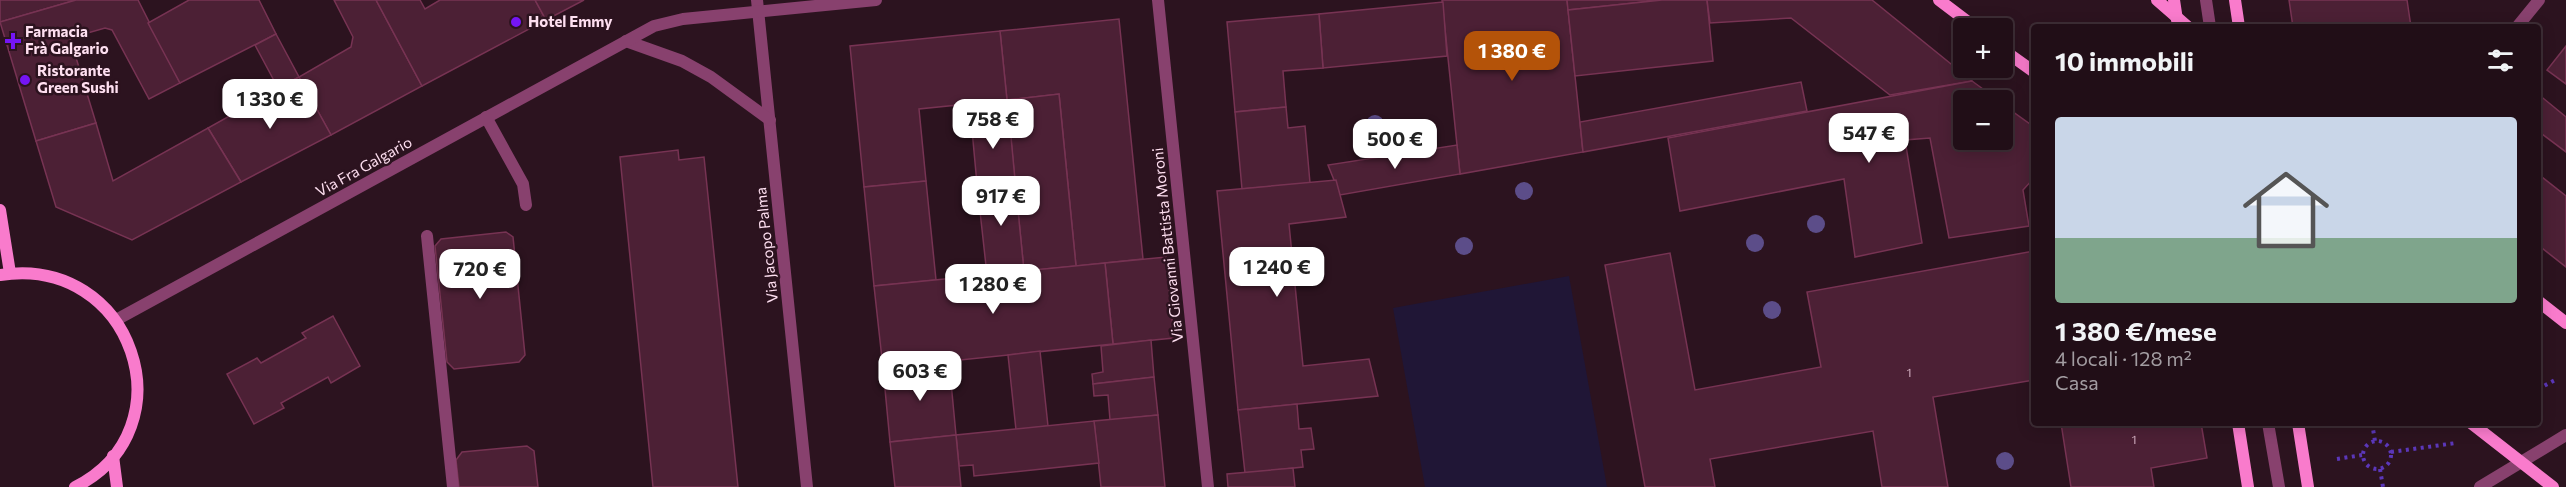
<!DOCTYPE html>
<html lang="it">
<meta charset="utf-8">
<style>
:root{--surface:#210e17;--page:#2d1c24;--text:#f1f3f6;--muted:#a29ca1;--line:#3e2e36;--accent:#b45309}
body{margin:0;font-family:Commissioner,sans-serif;background:var(--page);color:var(--text);height:100vh;display:flex;flex-direction:column;font-size:22px;white-space:nowrap}
*{box-sizing:border-box;margin:0}
p{font-size:20px;color:var(--muted)}
.icon{flex:none;width:33px;height:33px;fill:none;stroke:currentColor;stroke-width:2;stroke-linecap:round;stroke-linejoin:round}
.map{position:relative;flex:1;overflow:hidden}
.sheet{position:absolute;left:2031px;top:24px;width:510px;height:402px;display:flex;flex-direction:column;background:var(--surface);border-radius:6px;box-shadow:0 3px 15px #0003,0 0 0 2px var(--line)}
.sheet>*{flex:none}
.controls{position:absolute;left:1953px;top:18px;display:grid;gap:12px}
.controls a{display:grid;place-items:center;width:60px;height:60px;border-radius:6px;background:var(--surface);box-shadow:0 3px 15px #0003,0 0 0 2px var(--line);font-size:30px}
.price{position:absolute;translate:-50% -51px;padding:0 14px;border-radius:12px;background:#fff;color:#222;font-size:20px;line-height:39px;filter:drop-shadow(0 2px 3px #0008)}
.price::after{content:'';position:absolute;left:50%;top:36px;width:18px;height:14px;margin-left:-9px;background:inherit;clip-path:polygon(0 0,100% 0,50% 100%)}
.price.selected{background:var(--accent);color:#fff}
ul{padding:0;list-style:none}
li{display:grid;align-content:center;gap:12px;height:318px;padding:0 24px}
li+li{border-top:2px solid var(--line)}
li span{display:grid;place-items:center;height:186px;border-radius:6px;color:#555}
li>.icon{margin-inline-start:auto}
span .icon{width:108px;height:108px;fill:#fffc;stroke-width:1}
li b{font-size:26px}
h2{display:flex;justify-content:space-between;align-items:center;height:72px;padding:0 24px;font-size:26px}
.map>svg:first-child{display:block}
.green{fill:#201636}
.building{fill:#4c2035;stroke:#773353;stroke-width:1.5}
.lines{fill:none;stroke-linecap:round;stroke-linejoin:round}
.path{stroke:#5b37b9;stroke-width:4;stroke-dasharray:3 4.5;stroke-linecap:butt}
.lane{stroke:#88416e;stroke-width:12}
.street{stroke:#88416e;stroke-width:12}
.secondary{stroke:#f97bcc;stroke-width:12}
.tree{fill:#5c4d89}
.poi-dot{fill:#7515f4;stroke:#2c131f;stroke-width:2}
.labels{text-anchor:middle;stroke-width:5;stroke-linejoin:round;paint-order:stroke}
.number-label{font-size:12px;fill:#d2afc1}
.poi-label{font-size:15px;font-weight:bold;fill:#fedff0;stroke:#2c131f;text-anchor:start}
.street-label{font-size:15px;fill:#fedff0;stroke:#2c131f}
</style>
<div class="map">
<svg width="2566" height="487" viewBox="0 0 2566 487">
<rect width="100%" height="100%" fill="#2c131f"/>
<polygon class="green" points="1569,276 1607,487 1425,487 1393,308"/>
<g class="building">
<polygon points="0,0 76,0 0,22"/>
<polygon points="76,0 138,0 180,83 149,99 112,30 105,28 70,38 96,123 36,141 0,22"/>
<polygon points="189,0 259,0 276,34 180,83 148,23"/>
<polygon points="334,0 376,0 422,86 331,135 299,77 351,47 353,37"/>
<polygon points="376,0 420,0 425,9 440,0 535,0 546,20 422,86"/>
<polygon points="535,0 584,0 546,20"/>
<polygon points="1442,0 1567,0 1583,152 1460,174"/>
<polygon points="1567,0 1662,0 1568,10"/>
<polygon points="1662,0 1707,0 1713,61 1575,76 1568,10"/>
<polygon points="1707,0 1872,0 1972,81 1890,95 1791,18 1710,23"/>
<polygon points="2289,0 2407,0 2411,27 2293,27"/>
<polygon points="1443,2 1447,56 1323,68 1319,14"/>
<polygon points="1319,14 1323,68 1283,71 1286,107 1235,112 1227,22"/>
<polygon points="1119,19 1143,259 1076,266 1059,94 1007,100 1000,31"/>
<polygon points="1000,31 1007,100 919,109 926,181 864,187 850,46"/>
<polygon points="276,34 299,77 278,88 255,45"/>
<polygon points="2566,46 2566,84 2547,70"/>
<polygon points="299,77 331,135 241,182 208,128"/>
<polygon points="1972,81 1998,100 1964,100 1964,140 2002,140 2002,104 2034,127 2034,178 2023,190 2029,226 1949,238 1930,138 1905,140 1922,243 1855,257 1844,179 1680,211 1668,138"/>
<polygon points="1801,82 1807,111 1583,152 1580,122"/>
<polygon points="1059,94 1076,266 1024,271 1007,100"/>
<polygon points="2538,94 2566,117 2566,152 2538,131"/>
<polygon points="1286,107 1288,128 1305,126 1310,183 1242,189 1235,112"/>
<polygon points="1009,115 1015,180 977,184 971,119"/>
<polygon points="96,123 113,181 208,128 241,182 132,240 56,207 36,141"/>
<polygon points="1457,145 1460,174 1340,195 1328,165"/>
<polygon points="678,150 679,160 704,157 738,487 653,487 620,157"/>
<polygon points="2538,174 2566,196 2566,267 2538,245"/>
<polygon points="1015,180 1024,271 987,275 977,184"/>
<polygon points="1336,180 1346,217 1289,224 1303,366 1369,359 1378,396 1238,410 1217,191"/>
<polygon points="926,181 936,280 874,286 864,187"/>
<polygon points="506,232 513,237 525,355 519,362 454,369 447,362 435,246 441,239"/>
<polygon points="2034,251 2034,380 1933,397 1948,487 1882,487 1873,431 1710,459 1715,487 1645,487 1605,265 1670,253 1695,390 1821,367 1807,292"/>
<polygon points="1166,257 1174,338 1113,344 1105,263"/>
<polygon points="1105,263 1113,344 883,368 874,286"/>
<polygon points="333,316 360,366 331,383 328,377 281,403 284,408 254,424 227,374 257,358 261,363 306,338 302,333"/>
<polygon points="1151,340 1154,377 1093,384 1092,374 1103,372 1101,346"/>
<polygon points="1040,351 1048,426 1016,430 1008,355"/>
<polygon points="949,361 956,435 890,442 883,368"/>
<polygon points="1154,377 1158,415 1110,420 1108,395 1094,396 1093,384"/>
<polygon points="1297,404 1299,429 1311,428 1314,449 1301,450 1303,467 1245,473 1238,410"/>
<polygon points="1158,415 1165,487 1101,487 1094,421"/>
<polygon points="1094,421 1099,463 974,476 973,465 959,466 956,435"/>
<polygon points="2061,423 2201,423 2207,458 2151,468 2154,487 2071,487"/>
<polygon points="956,435 961,487 895,487 890,442"/>
<polygon points="527,446 534,451 538,487 459,487 456,460 462,452"/>
<polygon points="1293,468 1295,487 1228,487 1227,474"/>
</g>
<g class="lines">
<g class="path">
<polyline points="2538,389 2557,379"/>
<polyline points="2372,423 2375,441"/>
<circle cx="2377" cy="455" r="14"/>
<polyline points="2391,452 2456,443"/>
<polyline points="2337,459 2362,455"/>
<polyline points="2380,469 2383,487"/>
</g>
<g class="lane">
<polyline points="2206,0 2210,27"/>
<polyline points="486,117 523,184 526,205"/>
<polyline points="427,236 453,487"/>
<polyline points="2268,423 2279,487"/>
</g>
<g class="street">
<polyline points="757,0 807,487"/>
<polyline points="1158,0 1208,487"/>
<polyline points="2517,27 2539,0"/>
<polyline points="626,41 682,61 711,77 770,120"/>
<polyline points="116,320 654,26 683,19 876,0"/>
<polyline points="2480,487 2566,435"/>
</g>
<g class="secondary">
<polyline points="1939,0 1976,28"/>
<polyline points="2157,0 2188,27"/>
<polyline points="2174,0 2177,20"/>
<polyline points="2235,0 2239,27"/>
<polyline points="2002,49 2034,72"/>
<polyline points="0,210 10,273"/>
<path d="M0 275C133 254 191 429 75 487"/>
<polyline points="2538,301 2566,323"/>
<polyline points="2238,423 2248,487"/>
<polyline points="2298,423 2308,487"/>
<polyline points="2471,423 2553,487"/>
<polyline points="113,456 117,487"/>
</g>
</g>
<g class="tree">
<circle cx="1375" cy="124" r="9"/>
<circle cx="1524" cy="191" r="9"/>
<circle cx="1816" cy="224" r="9"/>
<circle cx="1755" cy="243" r="9"/>
<circle cx="1464" cy="246" r="9"/>
<circle cx="1772" cy="310" r="9"/>
<circle cx="2005" cy="461" r="9"/>
</g>
<g class="poi-dot">
<circle cx="516" cy="22" r="6"/>
<path d="M10 32h6v6h6v6h-6v6h-6v-6h-6v-6h6z"/>
<circle cx="25" cy="80" r="6"/>
</g>
<g class="labels">
<g class="number-label">
<text x="1909" y="377">1</text>
<text x="2134" y="444">1</text>
</g>
<g class="poi-label">
<text x="528" y="27">Hotel Emmy</text>
<text x="25" y="37">Farmacia<tspan x="25" dy="17">Frà Galgario</tspan></text>
<text x="37" y="76">Ristorante<tspan x="37" dy="17">Green Sushi</tspan></text>
</g>
<g class="street-label">
<text transform="translate(364 167) rotate(-29)" y="5">Via Fra Galgario</text>
<text transform="translate(767 245) rotate(-96)" y="5">Via Jacopo Palma</text>
<text transform="translate(1168 245) rotate(-96)" y="5">Via Giovanni Battista Moroni</text>
</g>
</g>
</svg>
<div class="controls">
<a>+</a>
<a>−</a>
</div>
<b class="price selected" style="left:1512px;top:82px">1 380 €</b>
<b class="price" style="left:270px;top:130px">1 330 €</b>
<b class="price" style="left:993px;top:150px">758 €</b>
<b class="price" style="left:1869px;top:164px">547 €</b>
<b class="price" style="left:1395px;top:170px">500 €</b>
<b class="price" style="left:1001px;top:227px">917 €</b>
<b class="price" style="left:1277px;top:298px">1 240 €</b>
<b class="price" style="left:480px;top:300px">720 €</b>
<b class="price" style="left:993px;top:315px">1 280 €</b>
<b class="price" style="left:920px;top:402px">603 €</b>
<section class="sheet">
<h2>10 immobili<svg class="icon" aria-label="filters" viewBox="0 0 24 24"><path d="M4 7h16M4 17h16"/><circle cx="9" cy="7" r="2"/><circle cx="15" cy="17" r="2"/></svg></h2>
<ul>
<li><span style="background:linear-gradient(#c9d6e8 65%,#7fa58c 0)"><svg class="icon" aria-label="home" viewBox="0 0 24 24"><path d="M3 11l9-7 9 7M6 9v11h12V9"/></svg></span><div><b>1 380 €/mese</b><p>4 locali · 128 m²</p><p>Casa</p></div></li>
</ul>
</section>
</div>
